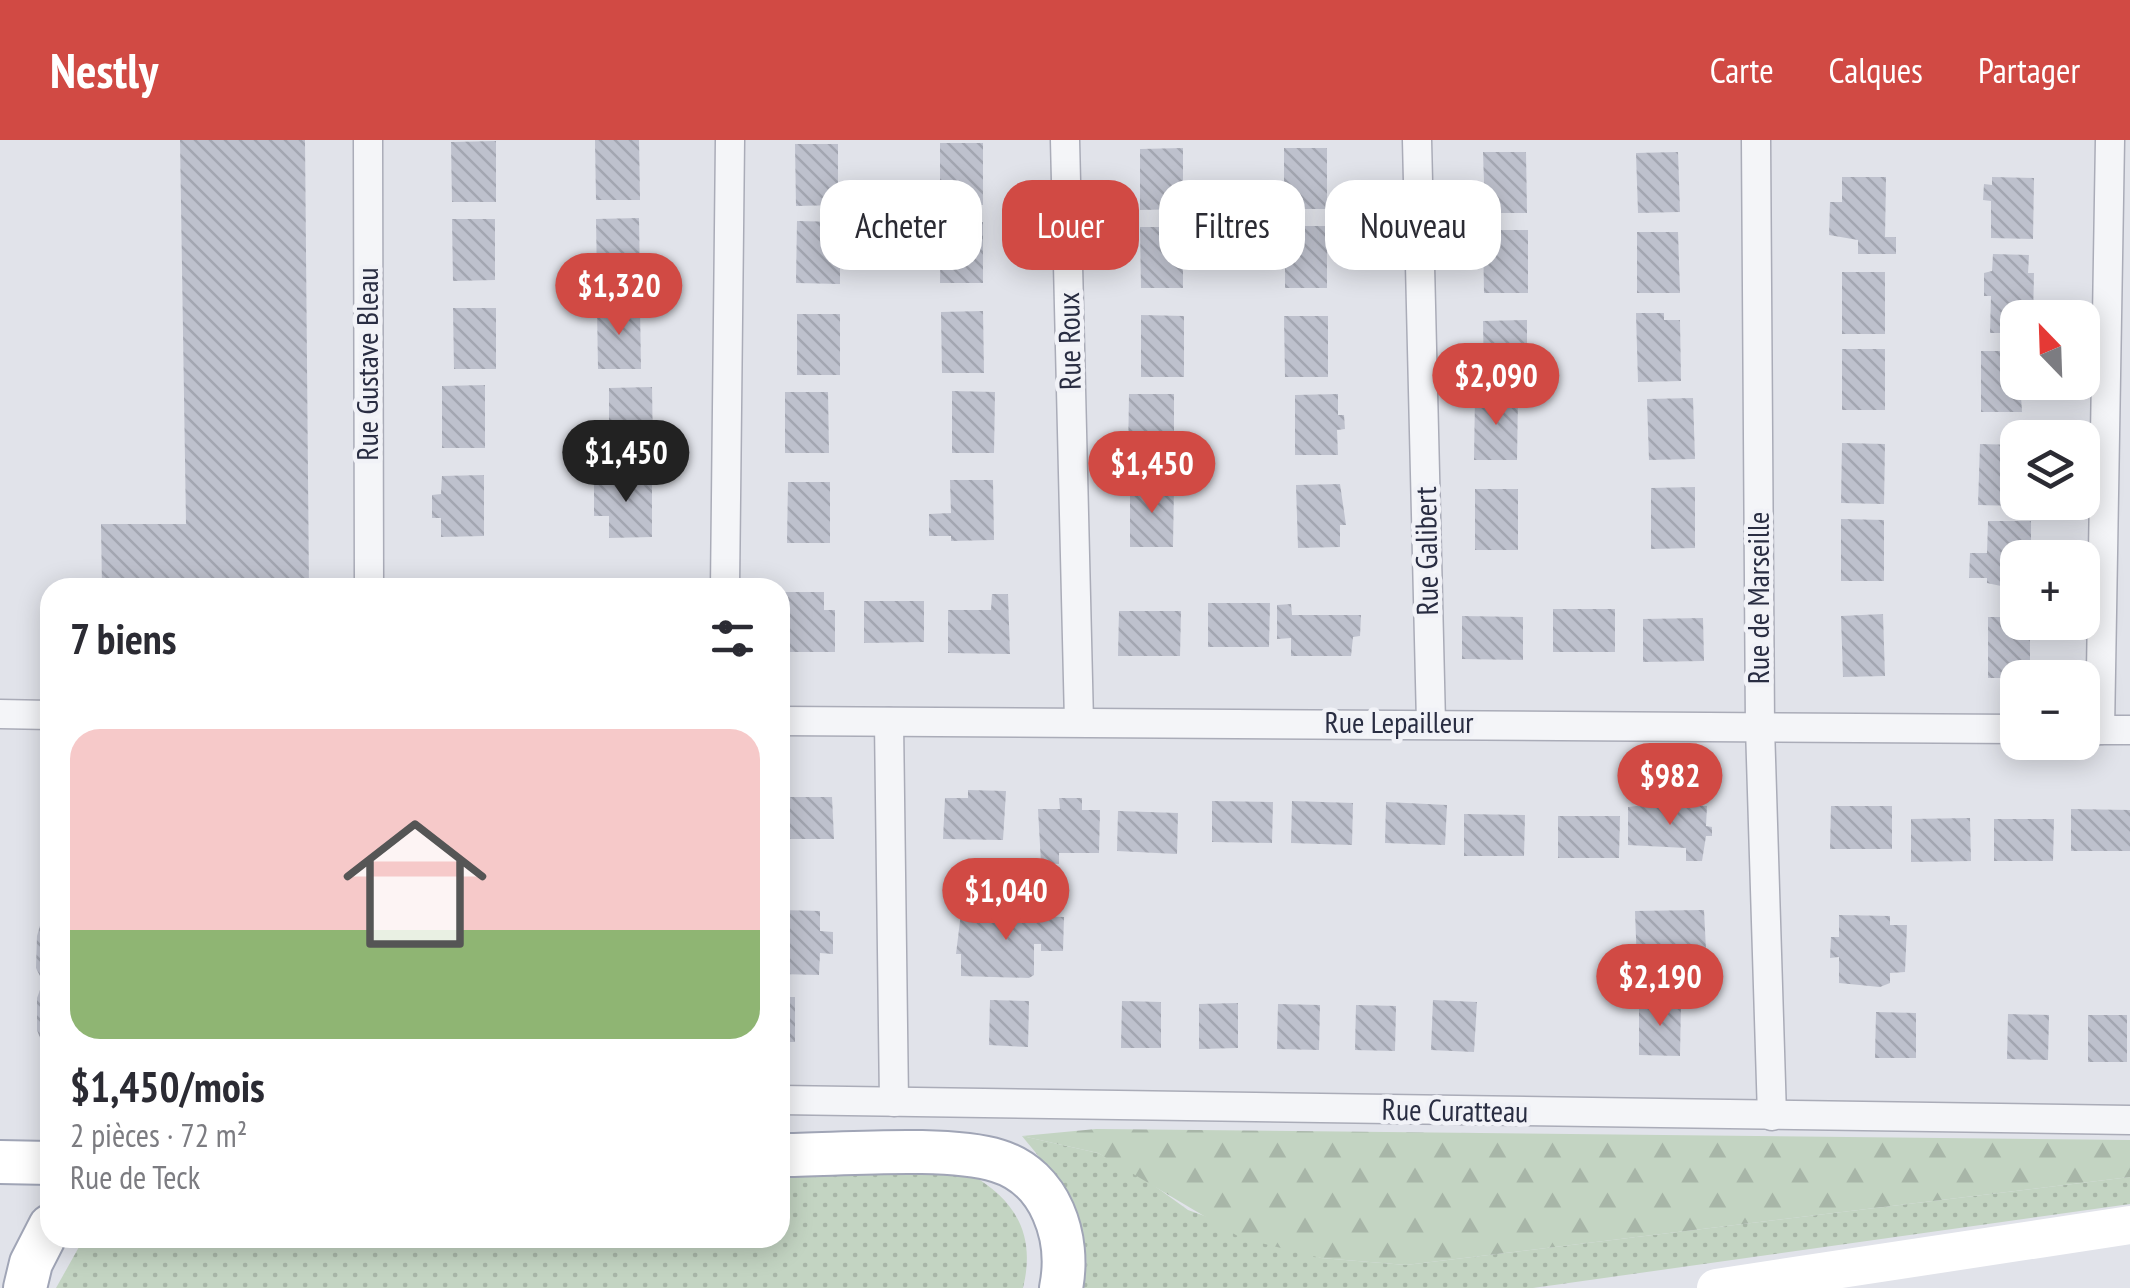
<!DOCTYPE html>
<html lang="fr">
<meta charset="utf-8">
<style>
:root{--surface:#fff;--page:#f2f2f3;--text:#2b2b33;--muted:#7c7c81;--line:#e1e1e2;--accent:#d14a44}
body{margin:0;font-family:"PT Sans Narrow",sans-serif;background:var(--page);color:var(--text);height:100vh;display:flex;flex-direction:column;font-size:38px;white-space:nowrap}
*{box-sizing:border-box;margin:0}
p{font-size:32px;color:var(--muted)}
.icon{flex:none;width:55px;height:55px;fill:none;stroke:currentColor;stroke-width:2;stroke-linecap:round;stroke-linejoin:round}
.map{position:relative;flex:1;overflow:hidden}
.panel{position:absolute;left:40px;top:438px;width:750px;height:670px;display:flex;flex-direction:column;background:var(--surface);border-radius:30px;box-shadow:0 5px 25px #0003}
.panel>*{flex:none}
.banner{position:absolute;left:820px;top:40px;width:950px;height:90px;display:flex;gap:20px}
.needle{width:65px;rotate:337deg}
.buttons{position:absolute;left:2000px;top:160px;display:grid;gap:20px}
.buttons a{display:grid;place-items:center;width:100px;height:100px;border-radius:20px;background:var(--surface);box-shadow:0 5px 25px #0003;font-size:50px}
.price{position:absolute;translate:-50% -85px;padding:0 22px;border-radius:35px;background:var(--accent);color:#fff;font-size:32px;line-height:65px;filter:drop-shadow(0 2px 5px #0008)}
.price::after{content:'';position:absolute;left:50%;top:60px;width:30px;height:22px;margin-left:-15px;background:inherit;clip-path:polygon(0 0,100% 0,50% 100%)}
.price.on{background:#222;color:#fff}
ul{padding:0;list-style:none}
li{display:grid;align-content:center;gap:20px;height:530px;padding:0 30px}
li+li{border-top:2px solid var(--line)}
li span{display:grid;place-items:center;height:310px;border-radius:30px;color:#555}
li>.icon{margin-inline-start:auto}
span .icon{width:180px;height:180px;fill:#fffc;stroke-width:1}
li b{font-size:42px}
h2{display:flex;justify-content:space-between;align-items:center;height:120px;padding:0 30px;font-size:42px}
.tag{padding:0 35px;border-radius:30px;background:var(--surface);box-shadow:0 5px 25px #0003;font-size:35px;line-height:90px}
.tag.on{background:var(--accent);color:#fff}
header{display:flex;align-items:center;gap:60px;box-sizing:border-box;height:140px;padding:0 50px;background:var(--accent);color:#fff}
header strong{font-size:48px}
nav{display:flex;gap:55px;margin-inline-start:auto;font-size:35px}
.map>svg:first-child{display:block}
.grass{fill:url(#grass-dots)}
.forest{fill:url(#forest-firs)}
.building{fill:url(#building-back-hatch)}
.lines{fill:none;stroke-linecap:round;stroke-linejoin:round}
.street-casing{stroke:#aaacb8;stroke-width:31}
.primary-casing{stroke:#a0a5b6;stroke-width:46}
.street{stroke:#f4f5f8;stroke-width:28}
.secondary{stroke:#fff;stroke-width:38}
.primary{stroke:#fff;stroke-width:42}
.labels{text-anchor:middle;stroke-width:9;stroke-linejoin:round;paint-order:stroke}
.street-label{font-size:30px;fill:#292d42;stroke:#f1f2f7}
</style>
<header>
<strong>Nestly</strong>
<nav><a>Carte</a><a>Calques</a><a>Partager</a></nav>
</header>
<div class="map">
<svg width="2130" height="1148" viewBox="0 0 2130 1148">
<defs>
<pattern id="grass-dots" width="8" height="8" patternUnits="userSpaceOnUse" patternTransform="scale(2.5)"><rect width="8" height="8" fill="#c3d4c2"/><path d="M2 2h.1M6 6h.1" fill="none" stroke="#a8b6a8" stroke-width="1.8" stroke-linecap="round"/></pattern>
<pattern id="forest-firs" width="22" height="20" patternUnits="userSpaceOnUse" patternTransform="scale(2.5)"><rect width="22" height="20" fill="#c3d4c2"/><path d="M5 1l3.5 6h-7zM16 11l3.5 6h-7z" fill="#a8b6a8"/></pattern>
<pattern id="building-back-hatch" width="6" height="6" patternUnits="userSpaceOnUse" patternTransform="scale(2.5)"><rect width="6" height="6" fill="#bec1cd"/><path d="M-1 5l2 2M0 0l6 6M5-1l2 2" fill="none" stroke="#a3a6b1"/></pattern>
</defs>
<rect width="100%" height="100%" fill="#e1e3ea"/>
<g class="grass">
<path d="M1022 996 1098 1013 1138 1034 1188 1070 1321 1118 1406 1125 2130 1037V1064L1533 1148H1083C1098 1086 1059 1041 1022 996Z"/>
<path d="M970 1034C1016 1060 1036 1095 1023 1148H56L84 1098H780V1035Z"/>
</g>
<polygon class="forest" points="1096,989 2130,1000 2130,1037 1406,1125 1321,1118 1241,1098 1098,1013 1022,996"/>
<g class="building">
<polygon points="180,0 305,0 309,448 102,448 101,384 186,384"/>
<polygon points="595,0 639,0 640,60 596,60"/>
<polygon points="496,1 496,62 452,62 451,2"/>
<rect x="940" y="3" width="43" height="62"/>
<polygon points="795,4 838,4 838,65 796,66"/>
<polygon points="1183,8 1183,69 1140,70 1140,9"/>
<rect x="1284" y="8" width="43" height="61"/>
<polygon points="1483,12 1526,12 1527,73 1485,73"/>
<polygon points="1678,12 1680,72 1638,73 1636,13"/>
<polygon points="1842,37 1886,37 1885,97 1896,97 1896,114 1858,114 1858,100 1829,95 1830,62 1842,62"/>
<polygon points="1992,37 2034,38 2033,99 1991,98 1991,61 1983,60 1984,44 1992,45"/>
<polygon points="639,78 640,139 597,140 596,79"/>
<polygon points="452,79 495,79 495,140 453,141"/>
<polygon points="797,81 840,82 840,144 796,143"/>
<polygon points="941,82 983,82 983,143 940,143"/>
<rect x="1285" y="86" width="42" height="62"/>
<polygon points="1140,87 1183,87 1183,148 1141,148"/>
<polygon points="1483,90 1528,90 1528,153 1484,153"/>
<polygon points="1637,92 1678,92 1680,153 1637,153"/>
<polygon points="1993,114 2029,115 2028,133 2034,133 2033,178 2018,178 2018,193 1990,193 1991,156 1984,156 1984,133 1992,131"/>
<rect x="1842" y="132" width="43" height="62"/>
<polygon points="640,167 641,229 598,229 597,168"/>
<polygon points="453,168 496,168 496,229 454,229"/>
<polygon points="983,171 984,233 942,233 941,172"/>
<polygon points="1636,173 1664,173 1664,180 1680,180 1681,241 1638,242"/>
<rect x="797" y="174" width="43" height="61"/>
<polygon points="1141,175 1184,176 1184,237 1141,237"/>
<polygon points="1284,176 1328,176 1328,237 1285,237"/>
<polygon points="1527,180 1527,242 1484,243 1483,181"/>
<rect x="1842" y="209" width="43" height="61"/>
<polygon points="1981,211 2018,211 2022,272 1981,272"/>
<polygon points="485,245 485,308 442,308 442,246"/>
<polygon points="652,247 653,309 609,309 609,248"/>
<polygon points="952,251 995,252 994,313 952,313"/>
<polygon points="785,252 828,252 829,313 785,313"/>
<polygon points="1129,254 1174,254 1174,316 1128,316"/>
<polygon points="1338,254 1338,275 1344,275 1345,289 1337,290 1338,315 1295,315 1295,255"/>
<polygon points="1475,257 1518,257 1517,320 1474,320"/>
<polygon points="1693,258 1695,319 1649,320 1647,259"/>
<polygon points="1842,303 1885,304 1884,364 1841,363"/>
<polygon points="1980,304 2018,305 2018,366 1978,365"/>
<polygon points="484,335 484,396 441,397 441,378 432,378 432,355 441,354 442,336"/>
<polygon points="609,336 652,336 652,397 609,398 609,376 594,376 594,342 609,342"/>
<polygon points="950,340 993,340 994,400 951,401 951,396 929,396 929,374 951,373"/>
<polygon points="788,342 830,342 830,403 787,403"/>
<polygon points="1174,344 1173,407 1130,407 1130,345"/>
<polygon points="1340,344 1346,385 1340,385 1340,407 1298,408 1296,345"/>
<polygon points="1695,347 1695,408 1651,409 1651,348"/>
<rect x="1475" y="349" width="43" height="61"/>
<polygon points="1841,379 1884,380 1884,441 1841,441"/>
<polygon points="1988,381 2031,381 2031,418 2018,418 2018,443 2001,446 1987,443 1987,438 1969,438 1970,413 1987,413"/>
<polygon points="785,452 824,452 824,470 835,470 835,512 780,512 780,470 785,469"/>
<polygon points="992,454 1008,454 1010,514 948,513 948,470 991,470"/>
<polygon points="864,461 924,461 924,502 864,503"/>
<polygon points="1208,463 1270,463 1269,507 1208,507"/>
<polygon points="1291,464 1292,475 1361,475 1360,496 1353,497 1351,516 1291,516 1291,498 1277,499 1277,465"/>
<rect x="1553" y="469" width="62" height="43"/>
<polygon points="1119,471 1181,471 1180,516 1118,516"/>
<polygon points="1883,474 1885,536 1843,537 1841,476"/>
<polygon points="1462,476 1523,477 1523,520 1462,519"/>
<polygon points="1988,477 2018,477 2018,482 2030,482 2030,538 1988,538"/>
<polygon points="1703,478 1704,521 1643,522 1643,479"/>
<polygon points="43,641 50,641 50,749 42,749"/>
<polygon points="968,650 1006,651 1003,700 943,699 945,658 968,658"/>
<polygon points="780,657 832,657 834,699 780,699"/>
<polygon points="1059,658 1082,658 1082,670 1100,670 1099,713 1059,713 1059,724 1041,723 1038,669 1060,669"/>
<polygon points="1212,661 1273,662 1272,703 1212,702"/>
<polygon points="1292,661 1353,663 1352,705 1291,703"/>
<polygon points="1386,662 1447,665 1445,705 1385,703"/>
<polygon points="1645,665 1707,666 1706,686 1712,687 1712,696 1706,696 1702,721 1686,721 1686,708 1628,705 1628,667"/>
<polygon points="1831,666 1892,666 1892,709 1830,709"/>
<polygon points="2071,669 2130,670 2130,711 2071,711"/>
<polygon points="1118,671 1178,673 1177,714 1117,711"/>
<polygon points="1464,674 1525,675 1524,716 1464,716"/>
<polygon points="1558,676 1620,676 1619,718 1558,718"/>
<polygon points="1970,678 1971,721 1911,722 1911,679"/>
<polygon points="1994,679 2054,679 2053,721 1994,721"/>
<polygon points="780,770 820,771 820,791 833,792 833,814 820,813 819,835 780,834"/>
<polygon points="1704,770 1708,850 1638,851 1635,771"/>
<polygon points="961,773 1064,777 1063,811 1041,811 1041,804 1034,804 1034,835 1029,838 961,836 961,814 956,814"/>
<polygon points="43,775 50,775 50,911 45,911 37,890 37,858 43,842 36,828 37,796"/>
<polygon points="1839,775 1890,776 1890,785 1907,785 1905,832 1890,833 1890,843 1880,847 1839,843 1839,817 1830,818 1831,797 1839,797"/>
<rect x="780" y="857" width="15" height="45"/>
<polygon points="990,860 1029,861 1028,907 989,905"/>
<polygon points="1433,860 1477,862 1474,912 1431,910"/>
<polygon points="1122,861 1161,862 1161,908 1121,908"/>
<polygon points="1681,862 1680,916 1639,915 1639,863"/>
<polygon points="1238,863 1238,908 1199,909 1199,864"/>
<polygon points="1278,864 1320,865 1319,910 1277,909"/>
<polygon points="1356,865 1396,866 1395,911 1355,910"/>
<polygon points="1876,872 1916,873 1916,918 1875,918"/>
<polygon points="2008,874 2049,875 2048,920 2007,919"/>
<rect x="2088" y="875" width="39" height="47"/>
</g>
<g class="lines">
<g class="street-casing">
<g id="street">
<polyline points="368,0 369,448"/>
<polyline points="1065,0 1079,582"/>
<polyline points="1417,0 1431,583"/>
<polyline points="1756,0 1760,587 1772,976"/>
<polyline points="725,448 730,0"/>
<polyline points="0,574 50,575"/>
<polyline points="780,581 2018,589"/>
<polyline points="889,582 894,962"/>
<polyline points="2084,590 2130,590"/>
<polyline points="2100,590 2110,0"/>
<polyline points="780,960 2130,980"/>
</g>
</g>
<g class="primary-casing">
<g id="primary">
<path d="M780 1015C837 1015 947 1005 998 1021 1051 1037 1071 1098 1061 1148"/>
<polyline points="0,1022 50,1023"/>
<polyline points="25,1148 31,1123 50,1086"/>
</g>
</g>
<use href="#street" class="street"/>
<polyline class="secondary" points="1716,1148 2130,1085"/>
<use href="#primary" class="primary"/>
</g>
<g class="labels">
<g class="street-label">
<text transform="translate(1070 201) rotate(-91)" y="10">Rue Roux</text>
<text transform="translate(368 224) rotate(-90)" y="10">Rue Gustave Bleau</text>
<text transform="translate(1427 411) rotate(-91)" y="10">Rue Galibert</text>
<text transform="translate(1759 458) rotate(-90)" y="10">Rue de Marseille</text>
<text x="1399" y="593">Rue Lepailleur</text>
<text transform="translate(1455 971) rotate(1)" y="10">Rue Curatteau</text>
</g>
</g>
</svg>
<div class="buttons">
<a><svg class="needle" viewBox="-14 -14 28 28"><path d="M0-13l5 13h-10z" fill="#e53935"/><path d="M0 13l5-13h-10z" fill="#7c7c81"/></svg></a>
<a><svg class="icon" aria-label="layers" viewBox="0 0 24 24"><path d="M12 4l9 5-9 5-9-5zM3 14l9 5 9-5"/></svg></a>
<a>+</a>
<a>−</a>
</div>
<b class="price" style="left:619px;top:198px">$1,320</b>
<b class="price" style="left:1496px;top:288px">$2,090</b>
<b class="price on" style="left:626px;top:365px">$1,450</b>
<b class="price" style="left:1152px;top:376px">$1,450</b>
<b class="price" style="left:1670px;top:688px">$982</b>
<b class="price" style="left:1006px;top:803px">$1,040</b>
<b class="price" style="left:1660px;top:889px">$2,190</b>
<div class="banner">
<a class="tag">Acheter</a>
<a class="tag on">Louer</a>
<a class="tag">Filtres</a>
<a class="tag">Nouveau</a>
</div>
<section class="panel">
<h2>7 biens<svg class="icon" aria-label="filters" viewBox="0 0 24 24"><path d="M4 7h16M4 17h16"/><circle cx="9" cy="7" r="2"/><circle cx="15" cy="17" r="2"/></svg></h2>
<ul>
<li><span style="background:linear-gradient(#f6c9c9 65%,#8fb573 0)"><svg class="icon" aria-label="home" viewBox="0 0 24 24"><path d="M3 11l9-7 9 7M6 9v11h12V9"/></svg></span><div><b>$1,450/mois</b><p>2 pièces · 72 m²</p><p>Rue de Teck</p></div></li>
</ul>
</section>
</div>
